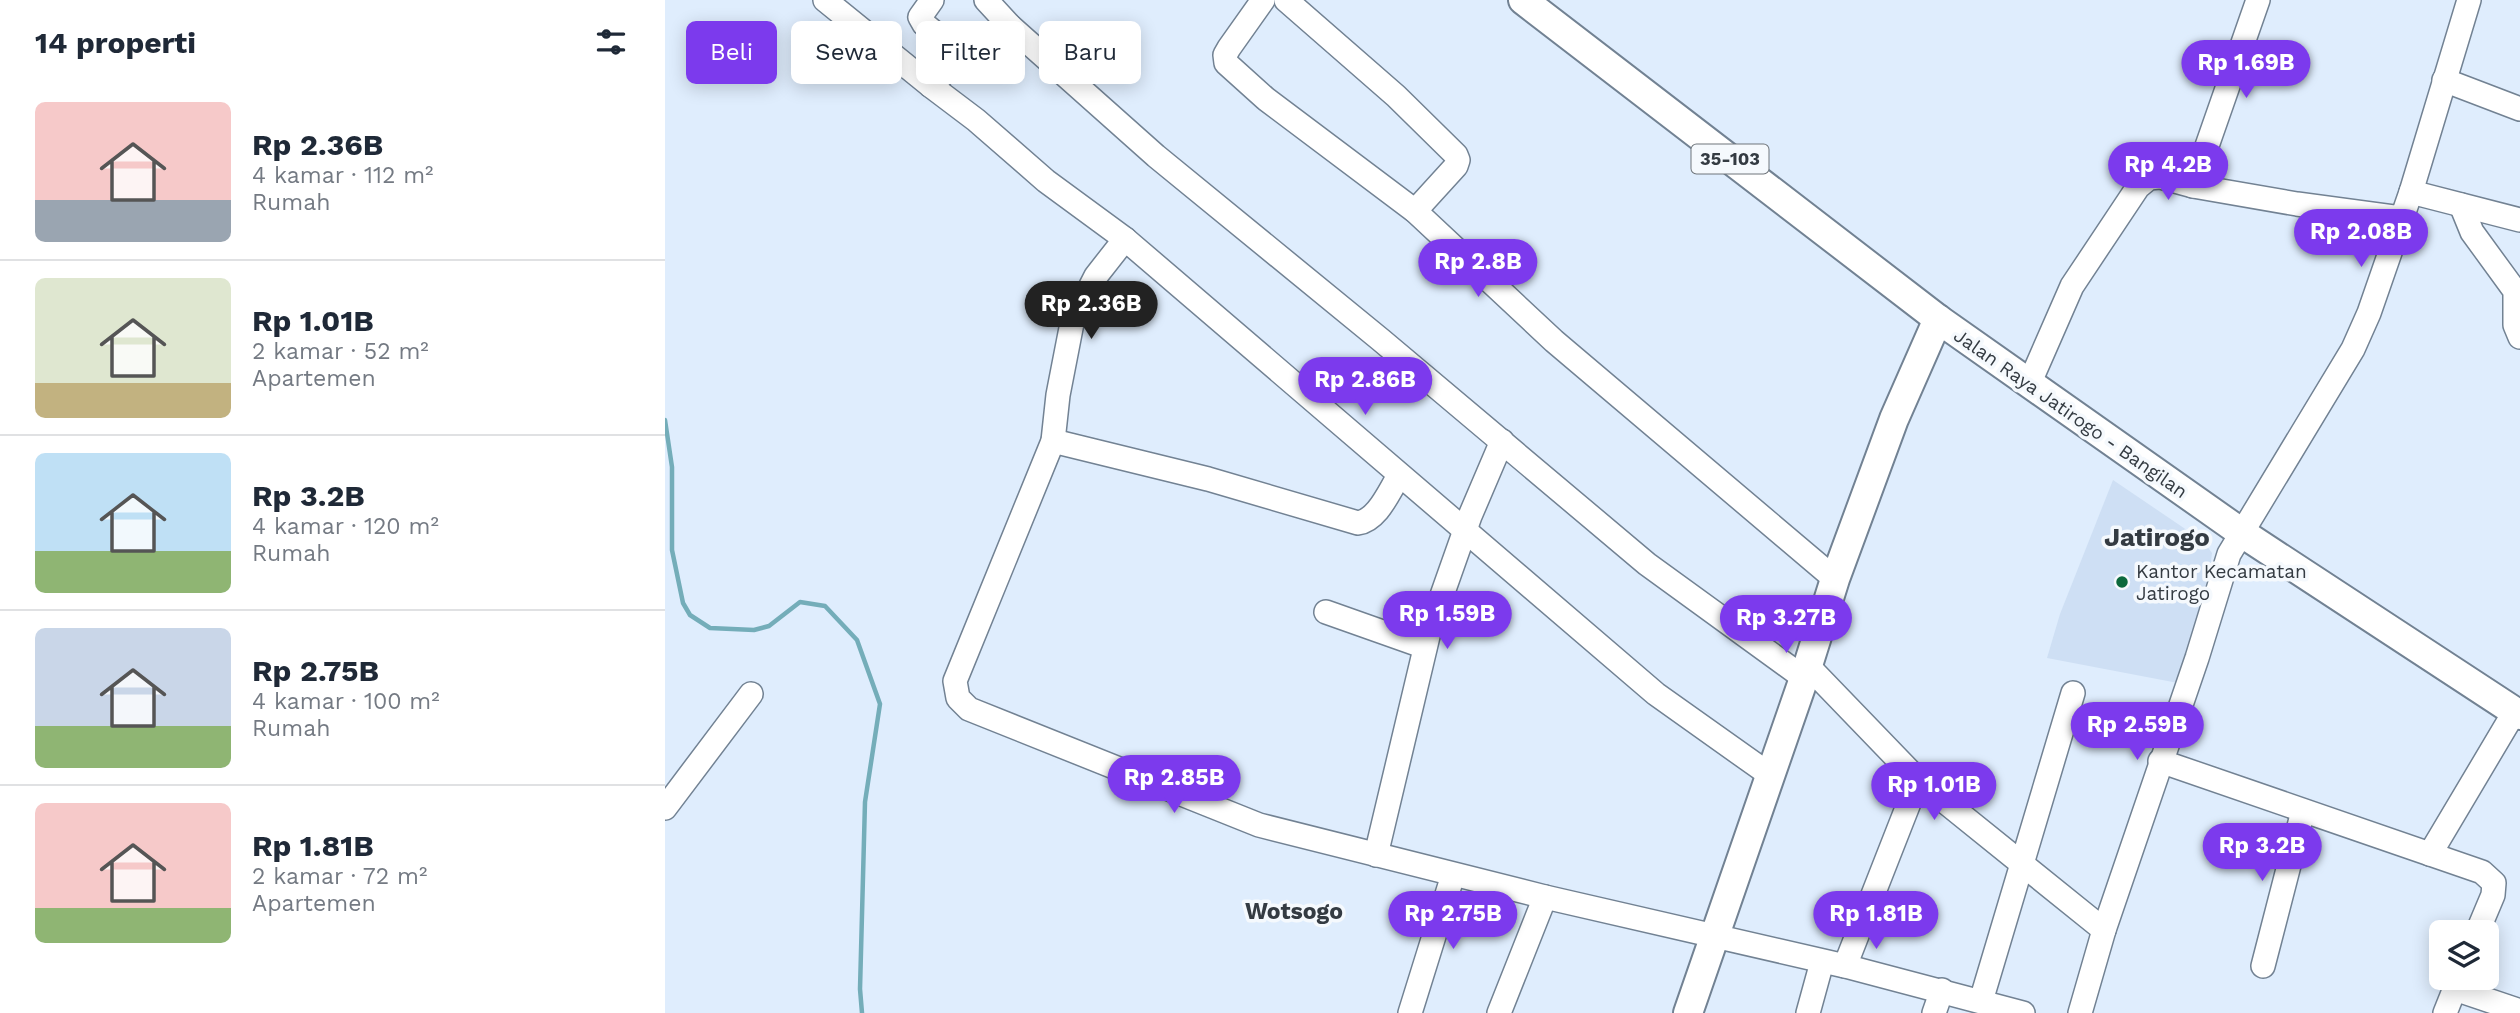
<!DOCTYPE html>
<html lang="id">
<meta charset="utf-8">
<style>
:root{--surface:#fff;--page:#f2f2f3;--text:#1f2937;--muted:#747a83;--line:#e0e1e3;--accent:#7c3aed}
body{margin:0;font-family:"Work Sans",sans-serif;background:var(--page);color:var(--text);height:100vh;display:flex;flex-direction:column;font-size:26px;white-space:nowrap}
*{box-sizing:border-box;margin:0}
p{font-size:23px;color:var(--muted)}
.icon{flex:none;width:38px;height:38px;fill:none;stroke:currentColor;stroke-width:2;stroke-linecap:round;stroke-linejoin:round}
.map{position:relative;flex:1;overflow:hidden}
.details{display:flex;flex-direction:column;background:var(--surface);width:665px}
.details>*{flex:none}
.top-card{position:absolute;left:21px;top:21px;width:665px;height:63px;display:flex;gap:14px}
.controls{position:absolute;left:1764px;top:920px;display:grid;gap:14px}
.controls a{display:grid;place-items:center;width:70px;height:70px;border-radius:10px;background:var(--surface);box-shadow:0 4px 18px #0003;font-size:35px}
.price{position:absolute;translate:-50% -60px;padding:0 16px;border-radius:24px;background:var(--accent);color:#fff;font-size:23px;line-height:46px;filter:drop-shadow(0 2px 4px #0008)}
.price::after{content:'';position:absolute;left:50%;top:42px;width:21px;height:16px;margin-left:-10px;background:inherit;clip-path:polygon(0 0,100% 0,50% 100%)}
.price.current{background:#222;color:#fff}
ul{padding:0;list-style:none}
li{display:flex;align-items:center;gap:21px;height:175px;padding:0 35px}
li+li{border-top:2px solid var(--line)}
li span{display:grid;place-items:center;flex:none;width:196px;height:140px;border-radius:10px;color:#555}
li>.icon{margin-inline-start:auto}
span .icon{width:84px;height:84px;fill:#fffc;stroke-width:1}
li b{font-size:30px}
h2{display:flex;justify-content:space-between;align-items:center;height:84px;padding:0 35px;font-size:30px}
.chip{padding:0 24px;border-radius:10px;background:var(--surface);box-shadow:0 4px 18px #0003;font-size:24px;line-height:63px}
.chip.current{background:var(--accent);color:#fff}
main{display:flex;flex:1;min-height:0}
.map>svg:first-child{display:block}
.built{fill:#cedff4}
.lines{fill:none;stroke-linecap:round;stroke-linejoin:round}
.stream{stroke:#74adb9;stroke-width:4.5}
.minor-casing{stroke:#728293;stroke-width:26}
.major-casing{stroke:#728293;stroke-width:32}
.minor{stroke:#fff;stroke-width:23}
.major{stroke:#fff;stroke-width:28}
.poi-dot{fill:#0c693c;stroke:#f5f9fd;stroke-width:2.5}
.labels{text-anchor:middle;stroke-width:7;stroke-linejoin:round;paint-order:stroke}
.shield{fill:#f5f9fd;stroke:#6e747a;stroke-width:2}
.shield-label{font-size:18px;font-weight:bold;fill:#343b42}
.street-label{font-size:19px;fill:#343b42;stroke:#f5f9fd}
.poi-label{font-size:19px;fill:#343b42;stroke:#f5f9fd;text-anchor:start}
.quarter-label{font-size:23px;font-weight:bold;fill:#343b42;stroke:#f5f9fd}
.district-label{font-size:26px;font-weight:bold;fill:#343b42;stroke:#f5f9fd}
</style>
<main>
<section class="details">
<h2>14 properti<svg class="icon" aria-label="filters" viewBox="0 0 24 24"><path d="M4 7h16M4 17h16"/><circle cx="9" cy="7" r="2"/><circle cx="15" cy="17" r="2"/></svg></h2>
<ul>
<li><span style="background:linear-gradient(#f6c9c9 70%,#9aa5b1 0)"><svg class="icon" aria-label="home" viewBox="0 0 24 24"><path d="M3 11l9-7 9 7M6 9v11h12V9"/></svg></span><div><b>Rp 2.36B</b><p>4 kamar · 112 m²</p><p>Rumah</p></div></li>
<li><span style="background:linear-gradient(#dfe7d0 75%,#c2b280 0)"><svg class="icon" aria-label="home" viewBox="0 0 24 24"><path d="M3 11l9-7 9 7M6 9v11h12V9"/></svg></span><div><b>Rp 1.01B</b><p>2 kamar · 52 m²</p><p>Apartemen</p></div></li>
<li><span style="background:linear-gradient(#bfe0f5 70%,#8fb573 0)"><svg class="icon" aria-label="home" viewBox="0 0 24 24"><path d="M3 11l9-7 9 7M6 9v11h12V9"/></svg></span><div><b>Rp 3.2B</b><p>4 kamar · 120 m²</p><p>Rumah</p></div></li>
<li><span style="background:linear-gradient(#c9d6e8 70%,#8fb573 0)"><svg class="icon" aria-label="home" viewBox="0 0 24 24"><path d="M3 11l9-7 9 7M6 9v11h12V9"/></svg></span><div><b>Rp 2.75B</b><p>4 kamar · 100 m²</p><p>Rumah</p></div></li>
<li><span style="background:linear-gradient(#f6c9c9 75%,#8fb573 0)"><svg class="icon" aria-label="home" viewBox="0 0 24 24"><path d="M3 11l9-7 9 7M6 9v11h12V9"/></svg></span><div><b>Rp 1.81B</b><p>2 kamar · 72 m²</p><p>Apartemen</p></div></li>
</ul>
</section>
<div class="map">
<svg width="1855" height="1013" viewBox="0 0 1855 1013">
<rect width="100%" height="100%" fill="#dfedfd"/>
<polygon class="built" points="1448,480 1538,541 1547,553 1545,569 1513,683 1382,658 1395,614"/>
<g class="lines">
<polyline class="stream" points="0,420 7,467 7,550 18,603 25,615 45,628 89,630 104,626 135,602 160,606 192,640 215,704 200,802 195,989 197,1013"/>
<g class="minor-casing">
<g id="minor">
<polyline points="160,0 266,86"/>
<polyline points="267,0 255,17 259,24 311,67 315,65 345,26"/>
<polyline points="321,0 345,26 491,156 716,340 982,564 1139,678"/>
<polyline points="598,0 564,48 560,55 561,63 601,99 750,211 889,341 1170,579"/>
<polyline points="621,0 731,96 791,155 793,160 791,166 750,211"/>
<polyline points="297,55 266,86 311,120 381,181 460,239 991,694 1105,775"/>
<polyline points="1779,80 1855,109"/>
<polyline points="1528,186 1593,0"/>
<polyline points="1746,192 1855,220"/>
<polyline points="1796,205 1807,232 1850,291 1850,325 1855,337"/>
<polyline points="460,239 431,276 407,323 393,395 388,441 290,681 293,698 304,709 594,825 880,897 1180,966 1358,1013"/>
<polyline points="1365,382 1407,286 1473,187 1484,178 1495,177 1528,186 1632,204 1736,218"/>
<path d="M388 441 543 479 693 523C713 520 724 491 734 476"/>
<polyline points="661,612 760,647"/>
<polyline points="1143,666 1253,780 1439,930"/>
<polyline points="1495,761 1817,872 1829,883 1828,895 1812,933"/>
<polyline points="0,808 86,694"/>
<polyline points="1765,854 1850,711"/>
<polyline points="711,855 764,632 805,516 837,441"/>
<polyline points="1180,966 1253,780"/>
<polyline points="1598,966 1638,811"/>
<polyline points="1790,989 1855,1011"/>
<polyline points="1316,1001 1408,693"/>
<polyline points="745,1013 788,875"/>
<polyline points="834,1013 880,897"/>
<polyline points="1143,1013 1157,962"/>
<polyline points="1269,1013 1277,990"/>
<polyline points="1415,1013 1439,930 1532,658 1564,554 1688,349 1704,313 1746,192 1804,0"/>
<polyline points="1780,1013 1794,978"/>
</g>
</g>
<g class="major-casing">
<g id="major">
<polyline points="858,0 1273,319 1577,533 1855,715"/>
<polyline points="1023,1013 1139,678 1170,579 1229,419 1273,319"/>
</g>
</g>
<use href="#minor" class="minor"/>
<use href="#major" class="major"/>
</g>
<circle class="poi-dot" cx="1457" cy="582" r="7"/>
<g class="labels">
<rect class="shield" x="1026.5" y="144.5" width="77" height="29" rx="5"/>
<g class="shield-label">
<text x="1065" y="165">35-103</text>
</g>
<g class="street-label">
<text transform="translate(1406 413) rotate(35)" y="7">Jalan Raya Jatirogo - Bangilan</text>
</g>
<g class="poi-label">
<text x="1471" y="578">Kantor Kecamatan<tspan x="1471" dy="22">Jatirogo</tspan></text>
</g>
<g class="quarter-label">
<text x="629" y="919">Wotsogo</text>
</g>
<g class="district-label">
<text x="1492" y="546">Jatirogo</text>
</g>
</g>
</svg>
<div class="controls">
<a><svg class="icon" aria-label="layers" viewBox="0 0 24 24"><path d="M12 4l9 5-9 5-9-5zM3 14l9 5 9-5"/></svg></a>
</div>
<b class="price" style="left:1581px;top:100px">Rp 1.69B</b>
<b class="price" style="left:1503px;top:202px">Rp 4.2B</b>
<b class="price" style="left:1696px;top:269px">Rp 2.08B</b>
<b class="price" style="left:813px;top:299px">Rp 2.8B</b>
<b class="price current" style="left:426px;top:341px">Rp 2.36B</b>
<b class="price" style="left:700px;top:417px">Rp 2.86B</b>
<b class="price" style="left:782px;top:651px">Rp 1.59B</b>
<b class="price" style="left:1121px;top:655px">Rp 3.27B</b>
<b class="price" style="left:1472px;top:762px">Rp 2.59B</b>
<b class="price" style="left:509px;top:815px">Rp 2.85B</b>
<b class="price" style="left:1269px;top:822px">Rp 1.01B</b>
<b class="price" style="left:1597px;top:883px">Rp 3.2B</b>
<b class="price" style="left:788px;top:951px">Rp 2.75B</b>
<b class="price" style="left:1211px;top:951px">Rp 1.81B</b>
<div class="top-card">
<a class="chip current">Beli</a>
<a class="chip">Sewa</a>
<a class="chip">Filter</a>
<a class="chip">Baru</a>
</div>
</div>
</main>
